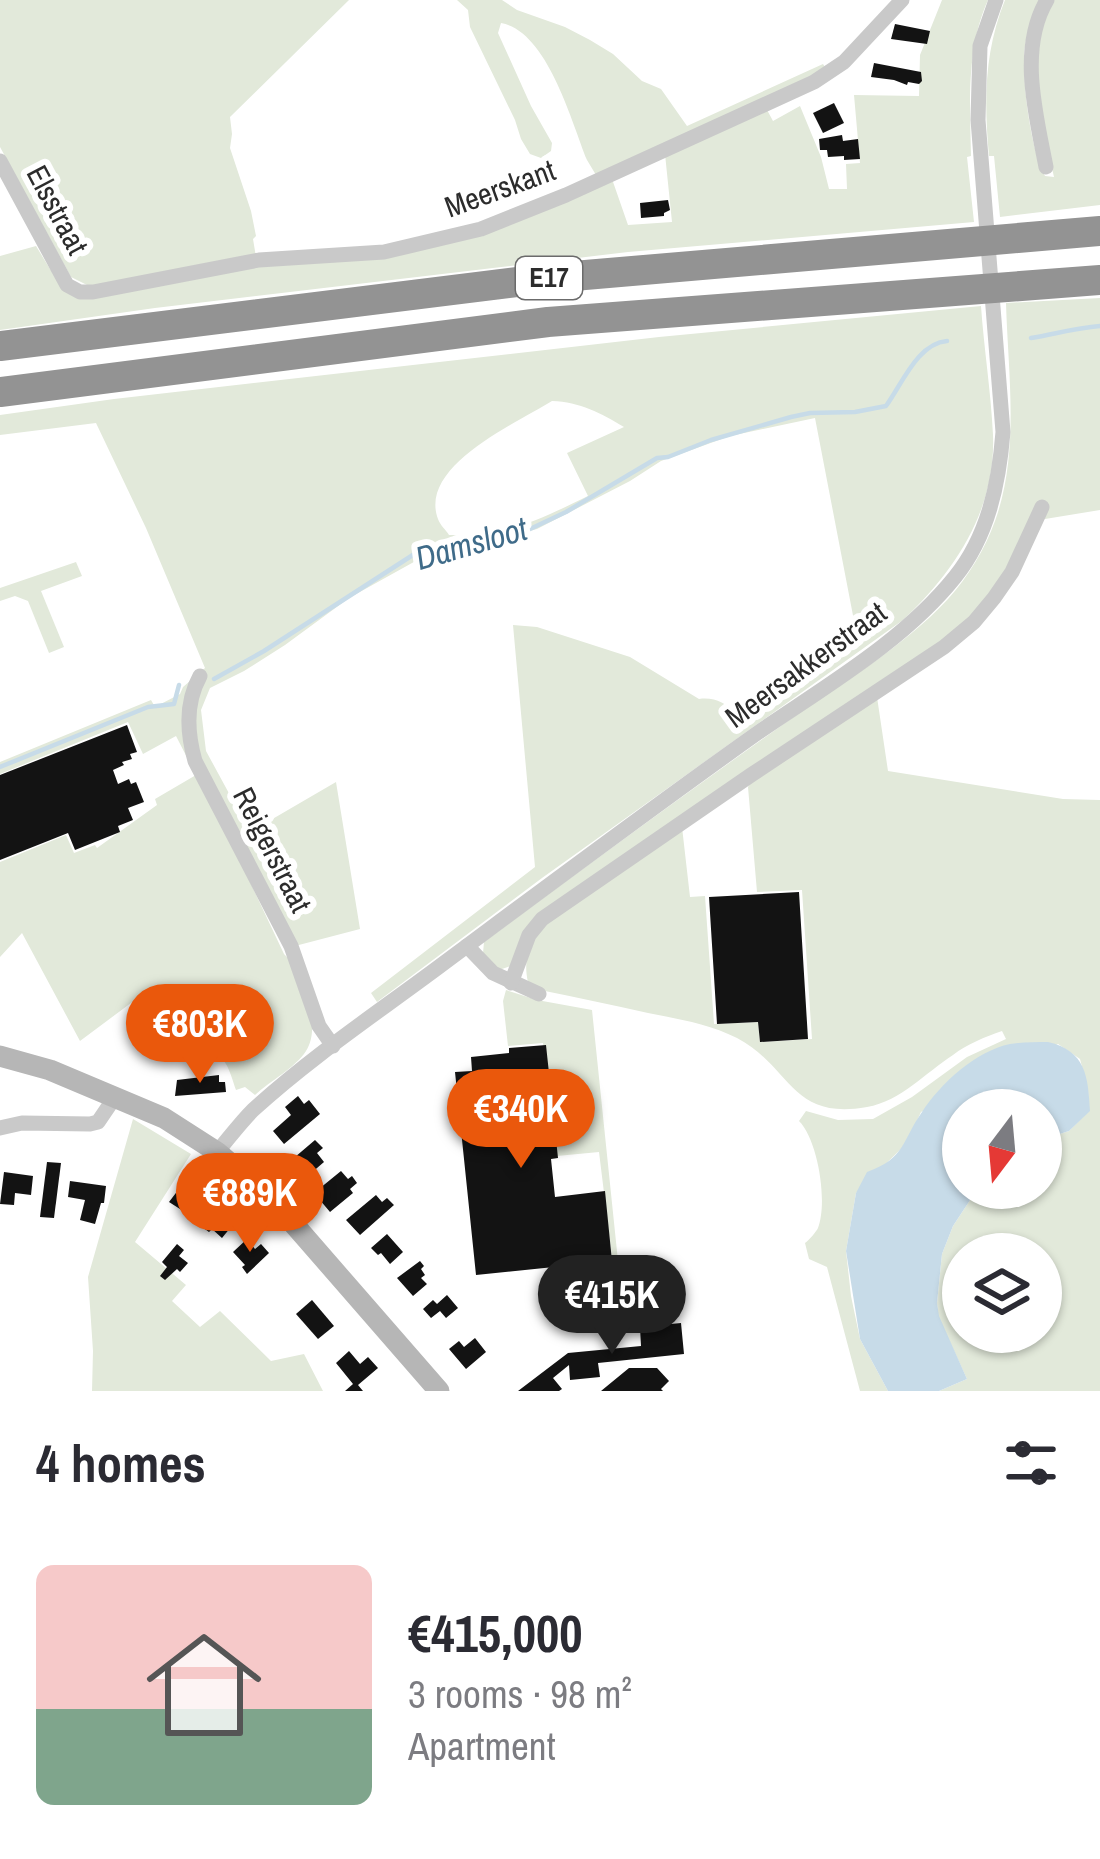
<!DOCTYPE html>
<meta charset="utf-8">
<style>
:root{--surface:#fff;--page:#f2f2f3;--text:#2b2b33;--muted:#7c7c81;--line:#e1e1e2;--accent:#ea580c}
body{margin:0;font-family:"Archivo Narrow",sans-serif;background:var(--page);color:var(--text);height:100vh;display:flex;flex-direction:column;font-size:45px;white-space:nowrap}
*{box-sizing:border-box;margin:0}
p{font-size:39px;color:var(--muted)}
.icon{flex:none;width:66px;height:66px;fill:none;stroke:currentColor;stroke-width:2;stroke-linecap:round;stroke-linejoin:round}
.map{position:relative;height:1391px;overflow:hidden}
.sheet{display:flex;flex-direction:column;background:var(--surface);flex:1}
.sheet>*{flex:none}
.needle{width:78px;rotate:196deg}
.buttons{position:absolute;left:942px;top:1089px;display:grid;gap:24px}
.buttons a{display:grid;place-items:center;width:120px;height:120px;border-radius:50%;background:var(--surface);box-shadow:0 3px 9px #0004;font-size:60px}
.price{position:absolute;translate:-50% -102px;padding:0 27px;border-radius:42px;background:var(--accent);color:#fff;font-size:39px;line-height:78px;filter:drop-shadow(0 3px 6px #0008)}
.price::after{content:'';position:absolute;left:50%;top:72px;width:36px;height:27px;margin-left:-18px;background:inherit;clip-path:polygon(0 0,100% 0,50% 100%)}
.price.active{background:#222;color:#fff}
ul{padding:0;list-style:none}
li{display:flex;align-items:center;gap:36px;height:300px;padding:0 36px}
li+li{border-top:3px solid var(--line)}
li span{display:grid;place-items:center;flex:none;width:336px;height:240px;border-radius:18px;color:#555}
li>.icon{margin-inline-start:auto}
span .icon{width:144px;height:144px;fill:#fffc;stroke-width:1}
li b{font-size:51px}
h2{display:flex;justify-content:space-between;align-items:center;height:144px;padding:0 36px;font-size:51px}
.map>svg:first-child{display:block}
.green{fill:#e2e9da;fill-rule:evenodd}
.water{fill:#c7dbe8}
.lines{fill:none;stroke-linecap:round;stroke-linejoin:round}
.stream{stroke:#c7dbe8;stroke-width:4.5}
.building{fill:#131313}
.street{stroke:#c9c9c9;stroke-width:15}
.secondary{stroke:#b6b6b6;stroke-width:21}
.highway{stroke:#939393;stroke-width:30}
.labels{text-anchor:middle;stroke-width:12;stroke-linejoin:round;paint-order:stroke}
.shield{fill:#fff;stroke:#6b6b6b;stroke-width:3}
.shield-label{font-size:27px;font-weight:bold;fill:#2c2c2c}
.street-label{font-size:30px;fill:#2c2c2c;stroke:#fff}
.water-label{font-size:33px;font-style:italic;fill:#3f6b89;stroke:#fff}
</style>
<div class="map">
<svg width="1100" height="1391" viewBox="0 0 1100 1391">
<rect width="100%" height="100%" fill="#fff"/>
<g class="green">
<polygon points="0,0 349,0 230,117 232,134 230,148 251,211 256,236 253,239 256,257 91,287 71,277 0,147"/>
<path d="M457 0H502L517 10 565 27 590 40 613 54 642 81 661 89 687 126 823 64 825 67V70L596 175 587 160C571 120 547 31 501 23L498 33 531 106 552 143 551 151 541 158 530 154 521 139 515 120 470 27 468 10Z"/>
<path d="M942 0H988C966 49 970 103 971 156L967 157 974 222 628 252 155 308 0 330V256L36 246 50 269 68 290 259 265 386 256 612 179 628 225 672 222 665 154 766 108 773 121 800 106 821 157 829 189H847L846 164 860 163 854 95 919 96 920 55Z"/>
<path d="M1005 0H1042C1035 15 1028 29 1025 45 1021 76 1030 149 1045 176L1054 177C1046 141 1036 102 1035 64 1035 42 1044 20 1052 0H1100V205L1000 217 994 156H989C984 101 984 52 1005 0Z"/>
<path d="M1100 298V510L1045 519 1038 512 1017 555 966 625 545 913 511 966 499 970 483 953 484 942C582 869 681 797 781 726 835 687 903 648 948 599 968 577 985 549 995 521 1020 452 1008 374 1006 303Z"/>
<path d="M981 306C984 349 991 392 993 435 996 510 955 571 903 620L542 878 377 1002 371 993 535 867 513 625 537 627 630 657 699 699C715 697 725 703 736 713L817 654 856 631 815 418 730 436 661 461 630 481 537 529 458 550 430 553 349 598 285 645 244 671 210 688 201 710 206 751 250 832 336 782 360 929 295 946 232 844 284 954 289 959C300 985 323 1024 306 1051 295 1068 270 1081 255 1095L245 1087 236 1090C233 1082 229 1066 223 1060 216 1052 186 1054 171 1047L167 1034 156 1031 153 1025 156 1016 139 997 80 1041 22 933 0 957V862L66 835 74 853 95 845 97 848 157 805 155 799 196 775 176 736 143 754 128 722 0 774V762L151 700 155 707 180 694 183 687 205 668 146 528 96 423 0 435V415L114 399 659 337ZM552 401C580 402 601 413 624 427L567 453 588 496C537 521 507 536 449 535 446 530 440 525 438 519 418 466 517 423 552 401Z"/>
<polygon points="76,562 82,576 41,591 64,647 49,653 28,601 15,596 0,601 0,588"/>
<path d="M877 697 888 771 1063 799 1100 800V1391H939L967 1379 938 1316 937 1303 942 1254 953 1226 978 1188H1041V1140L1069 1131 1089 1111 1088 1090 1080 1059 1058 1044 921 1112 906 1144 856 1193 846 1251 851 1296 860 1339 888 1391H860L827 1267 809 1259 805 1243C809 1240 816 1232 818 1228 828 1202 818 1140 799 1121L806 1111 838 1120 873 1119 912 1097 967 1057 1006 1039 1002 1031C985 1037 967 1044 953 1055 925 1073 901 1101 867 1107 790 1121 791 1066 737 1038 709 1024 679 1019 648 1013 612 1005 576 997 540 990L528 982C523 960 529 947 539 928L682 827 690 897 705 896 714 1024 758 1022 760 1042 812 1039 802 890 757 892 748 787 753 779ZM963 1254H1041V1332H963Z"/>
<polygon points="506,990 537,1000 592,1010 618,1261 612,1258 599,1152 557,1156 543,1043 508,1046 503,1001"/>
<polygon points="133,1119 191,1154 135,1242 186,1285 172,1301 200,1327 220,1311 271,1361 304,1354 323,1391 92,1391 93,1351 88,1277"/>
</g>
<path class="water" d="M1048 1042C1086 1051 1088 1076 1090 1111L1069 1131 1041 1140V1110H963V1188H978L953 1226 942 1254 937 1303 939 1316 967 1379 939 1391H888L860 1339 846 1251 856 1193 867 1172C906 1158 902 1140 922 1112 941 1083 976 1051 1010 1044 1022 1042 1036 1042 1048 1042Z"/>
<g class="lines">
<g class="stream">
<path d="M1031 338C1055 334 1075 328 1100 326"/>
<path d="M214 679 264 651 419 551 530 529 566 512 657 458 668 457 711 440 791 417 810 413 855 412 886 406C902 384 918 343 947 341"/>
<polyline points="0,767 148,707 174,704 179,685"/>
</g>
</g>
<g class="building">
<polygon points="895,24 930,31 927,44 891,39"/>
<polygon points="874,63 921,72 922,81 919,84 908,82 907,85 894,80 871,77"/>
<polygon points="834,103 844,123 823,133 813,113"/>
<polygon points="842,135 843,141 858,139 860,159 844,160 844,156 828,157 827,150 820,150 819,139"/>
<polygon points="668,200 670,210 664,213 664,216 641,218 640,203"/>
<polygon points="127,725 137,752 130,754 132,759 122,762 124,765 113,770 118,784 129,779 131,784 136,782 144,802 128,808 133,820 118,826 120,832 75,850 68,833 0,860 0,775"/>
<polygon points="799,892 808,1039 760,1042 758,1022 717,1024 709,897"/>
<polygon points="546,1045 558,1158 551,1159 555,1197 605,1191 612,1261 476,1275 455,1072 472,1071 471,1057 509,1053 509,1048"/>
<polygon points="219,1075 219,1082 225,1082 226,1092 175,1096 177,1080"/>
<polygon points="298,1096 304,1104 309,1100 320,1114 284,1144 273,1131 291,1115 285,1107"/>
<polygon points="315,1140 323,1148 317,1153 324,1162 303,1180 288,1163"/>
<polygon points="47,1162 61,1163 54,1218 40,1217"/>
<polygon points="341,1171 348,1179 352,1176 357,1183 350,1189 353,1193 330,1212 314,1193"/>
<polygon points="4,1172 33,1176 31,1195 15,1193 14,1205 0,1204"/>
<polygon points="70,1181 106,1186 104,1203 101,1203 95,1224 80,1220 85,1200 68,1197"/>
<polygon points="182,1185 194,1194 200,1187 210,1195 191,1216 169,1202"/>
<polygon points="376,1195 382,1202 387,1198 394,1205 360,1235 346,1220"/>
<polygon points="221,1205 235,1222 222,1238 212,1229 209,1232 202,1227"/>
<polygon points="387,1234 403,1252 390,1264 381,1253 378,1255 371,1248"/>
<polygon points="247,1239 255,1249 261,1244 269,1253 247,1274 242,1267 245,1265 233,1252"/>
<polygon points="177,1244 184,1250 179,1256 188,1263 180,1272 177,1269 165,1280 160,1276 167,1267 162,1262"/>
<polygon points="420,1261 424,1266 421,1269 425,1275 421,1278 427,1284 413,1296 397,1278"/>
<polygon points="447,1295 458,1308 446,1318 440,1311 431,1318 423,1309 433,1300 437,1304"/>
<polygon points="312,1300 334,1326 318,1339 296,1314"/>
<polygon points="681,1323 684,1354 598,1363 600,1377 570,1380 569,1365 553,1378 562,1389 559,1391 518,1391 568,1353 641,1346 640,1327"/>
<polygon points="475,1338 486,1352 466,1369 449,1349 459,1341 464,1347"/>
<polygon points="349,1351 360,1364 368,1357 378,1368 358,1385 363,1391 345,1391 353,1384 336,1363"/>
<polygon points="629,1368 657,1368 669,1381 661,1389 663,1391 601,1391"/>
</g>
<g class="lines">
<g class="street">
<polyline points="0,161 67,285 80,292 93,292 259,260 384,252 481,229 566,195 814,82 844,62 902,0"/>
<path d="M1046 167C1036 115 1018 49 1047 0"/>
<path d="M200 676C185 703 187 733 195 761L291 946 319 1026 333 1046"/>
<polyline points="467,946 493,973 539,994"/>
<polyline points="511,983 529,935 542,919 751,775 944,647 974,622 994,598 1012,572 1042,507"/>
<polyline points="0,1128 22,1123 90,1124 98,1122 115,1097"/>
<path d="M217 1152C229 1138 240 1123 253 1110 311 1057 377 1013 440 966 545 888 649 810 756 734 824 687 903 642 955 577 988 536 999 483 1003 432L978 120 980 46 996 0"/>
</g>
<polyline class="secondary" points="0,1056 50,1070 164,1118 217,1152 271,1198 439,1391"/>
<g class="highway">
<polyline points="0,346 550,278 1100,231"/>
<polyline points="0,392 548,322 1100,280"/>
</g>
</g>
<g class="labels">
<rect class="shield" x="516" y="257" width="66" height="42" rx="9"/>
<g class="shield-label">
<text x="549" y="287">E17</text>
</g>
<g class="street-label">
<text transform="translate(500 189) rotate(-20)" y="10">Meerskant</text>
<text transform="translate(57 210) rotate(62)" y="10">Elsstraat</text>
<text transform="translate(806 665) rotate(-36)" y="10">Meersakkerstraat</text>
<text transform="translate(272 850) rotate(63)" y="10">Reigerstraat</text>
</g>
<g class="water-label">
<text transform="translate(471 543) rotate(-16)" y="12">Damsloot</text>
</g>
</g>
</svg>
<div class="buttons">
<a><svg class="needle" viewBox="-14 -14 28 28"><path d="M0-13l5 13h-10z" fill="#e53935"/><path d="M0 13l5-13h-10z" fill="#7c7c81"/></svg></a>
<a><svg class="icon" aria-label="layers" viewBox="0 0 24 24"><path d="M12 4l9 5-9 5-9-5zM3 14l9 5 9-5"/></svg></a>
</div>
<b class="price" style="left:200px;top:1086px">€803K</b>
<b class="price" style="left:521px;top:1171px">€340K</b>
<b class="price" style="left:250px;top:1255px">€889K</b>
<b class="price active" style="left:612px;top:1357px">€415K</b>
</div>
<section class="sheet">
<h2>4 homes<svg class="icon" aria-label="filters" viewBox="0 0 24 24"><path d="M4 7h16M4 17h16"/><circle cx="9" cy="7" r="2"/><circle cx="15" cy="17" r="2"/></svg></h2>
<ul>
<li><span style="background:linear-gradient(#f6c9c9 60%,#7fa58c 0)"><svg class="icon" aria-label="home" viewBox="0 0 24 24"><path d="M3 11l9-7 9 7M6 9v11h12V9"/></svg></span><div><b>€415,000</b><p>3 rooms · 98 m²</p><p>Apartment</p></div></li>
</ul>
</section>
